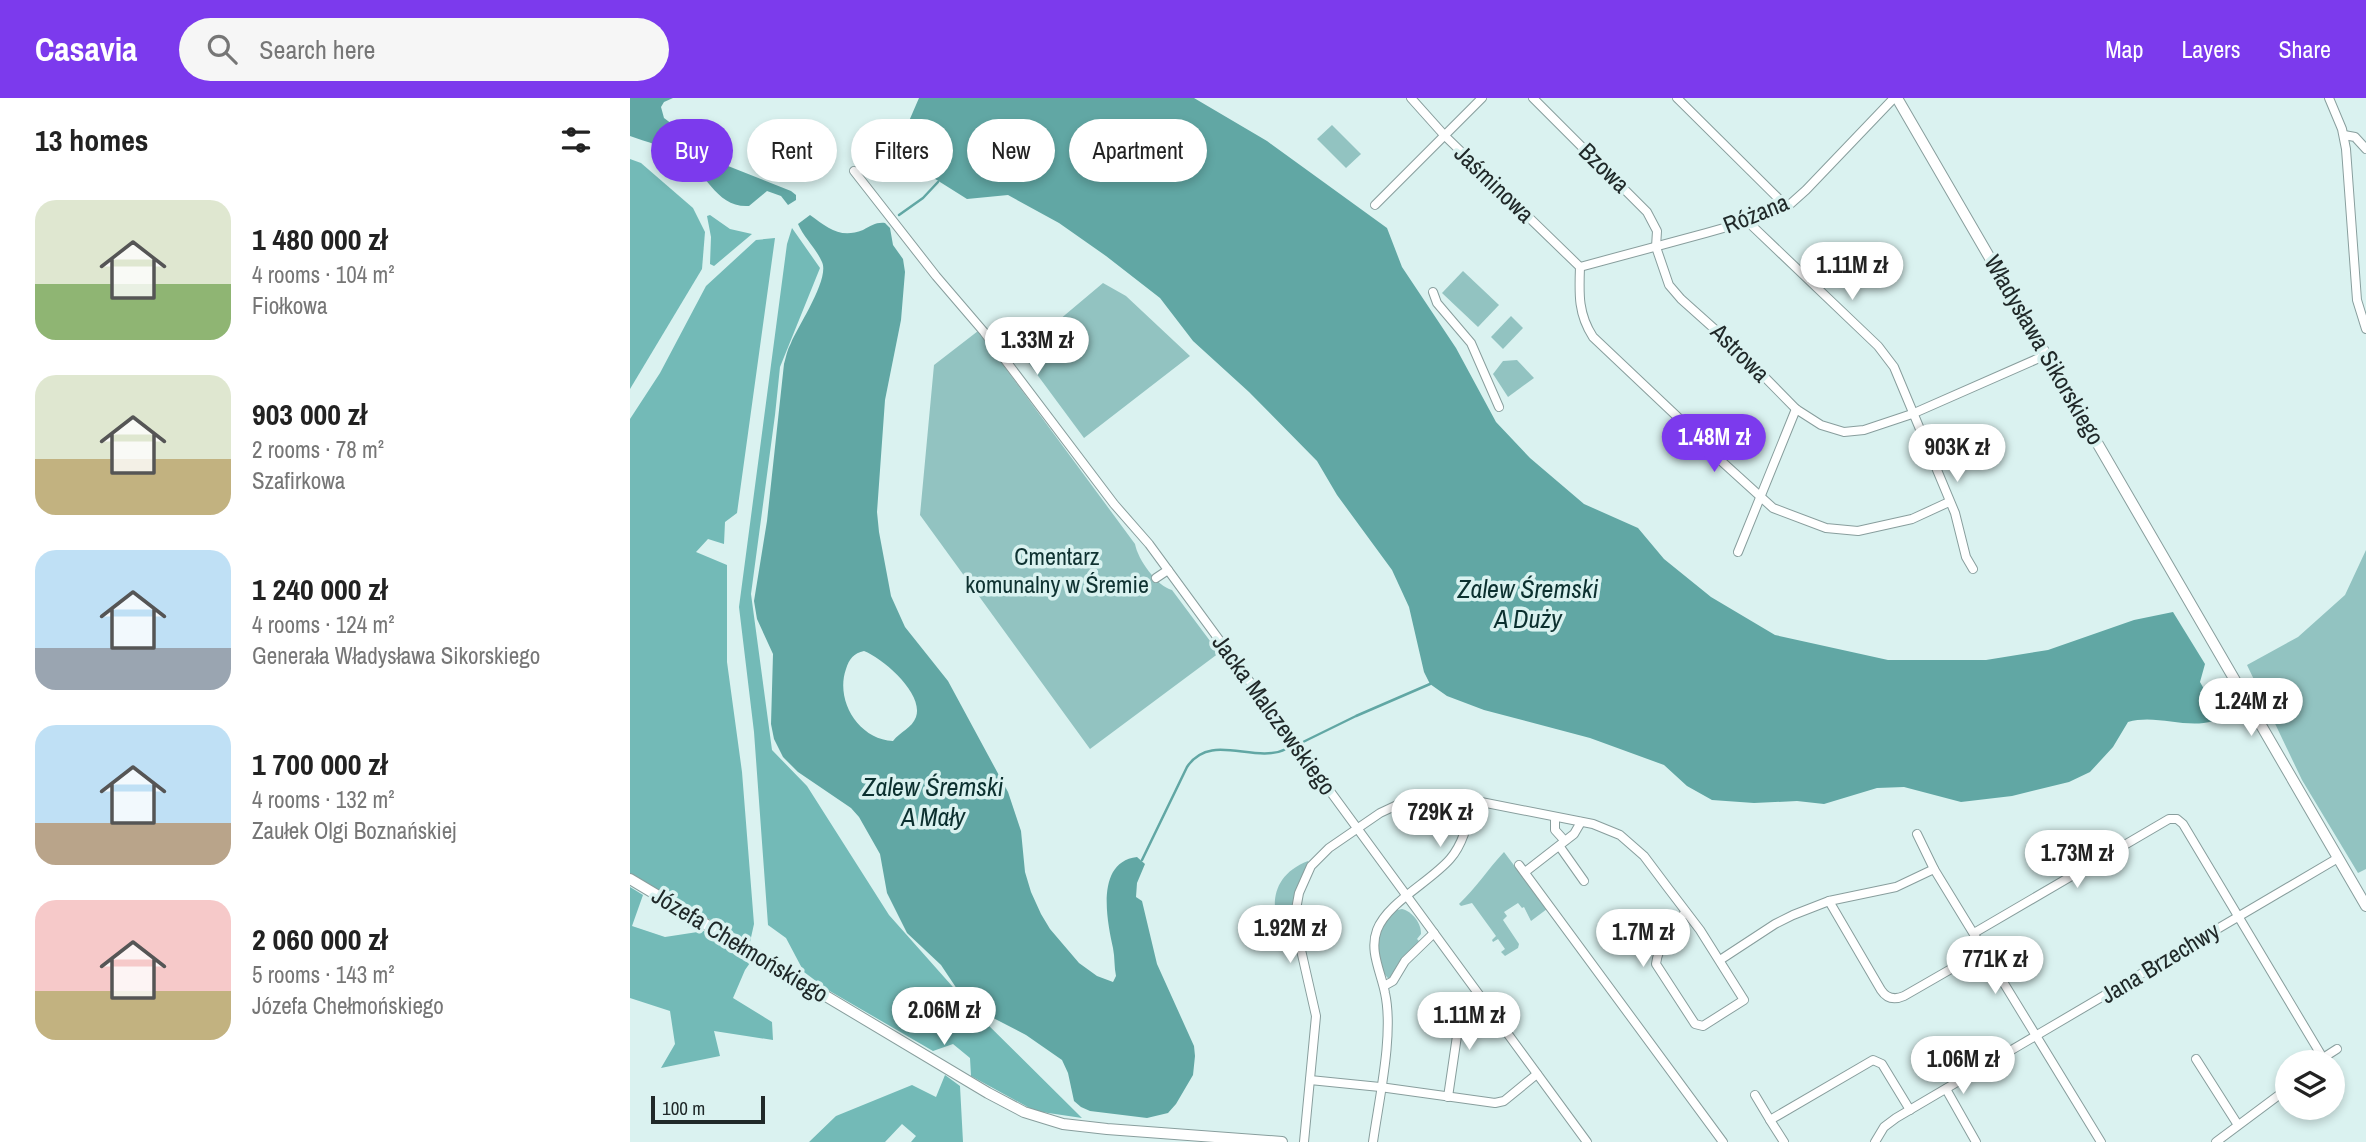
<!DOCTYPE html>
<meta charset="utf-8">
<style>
:root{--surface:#fff;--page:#f6f6f6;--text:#222;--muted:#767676;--accent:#7c3aed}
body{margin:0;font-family:"Archivo Narrow",sans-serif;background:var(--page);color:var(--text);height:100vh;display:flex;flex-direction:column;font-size:26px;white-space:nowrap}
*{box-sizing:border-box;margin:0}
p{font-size:23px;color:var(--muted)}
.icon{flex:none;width:38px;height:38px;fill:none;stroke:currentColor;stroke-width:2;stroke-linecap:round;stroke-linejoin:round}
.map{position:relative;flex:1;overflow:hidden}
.sheet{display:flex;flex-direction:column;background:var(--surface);width:630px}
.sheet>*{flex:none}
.guide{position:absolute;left:21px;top:21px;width:665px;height:63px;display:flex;gap:14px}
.fabs{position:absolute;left:1645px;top:952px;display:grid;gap:14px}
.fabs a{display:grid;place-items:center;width:70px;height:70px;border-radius:50%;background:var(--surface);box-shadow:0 4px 10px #0003;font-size:35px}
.scale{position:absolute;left:21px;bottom:18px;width:114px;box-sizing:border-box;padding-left:7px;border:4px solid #202929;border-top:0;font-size:19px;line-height:24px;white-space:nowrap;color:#202929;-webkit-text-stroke:5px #daf2f0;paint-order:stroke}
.price{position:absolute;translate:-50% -60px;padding:0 16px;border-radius:24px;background:#fff;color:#222;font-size:23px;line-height:46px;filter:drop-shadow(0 2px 4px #0008)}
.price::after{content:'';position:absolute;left:50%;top:42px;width:21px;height:16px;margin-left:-10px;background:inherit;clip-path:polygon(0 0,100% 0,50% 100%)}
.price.selected{background:var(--accent);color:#fff}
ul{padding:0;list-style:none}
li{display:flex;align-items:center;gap:21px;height:175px;padding:0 35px}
li span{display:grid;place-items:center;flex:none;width:196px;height:140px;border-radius:21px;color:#555}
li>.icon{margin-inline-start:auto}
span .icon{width:84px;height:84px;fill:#fffc;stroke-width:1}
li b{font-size:30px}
h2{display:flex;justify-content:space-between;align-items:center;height:84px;padding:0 35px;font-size:30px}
.pill{padding:0 24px;border-radius:32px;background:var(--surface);box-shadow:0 4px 10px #0003;font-size:24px;line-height:63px}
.pill.selected{background:var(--accent);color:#fff}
header{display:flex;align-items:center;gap:42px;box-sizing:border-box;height:98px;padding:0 35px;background:var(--accent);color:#fff}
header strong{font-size:33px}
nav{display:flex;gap:38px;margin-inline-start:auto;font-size:24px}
.search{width:490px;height:63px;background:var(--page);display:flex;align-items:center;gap:18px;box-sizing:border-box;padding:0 24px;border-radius:38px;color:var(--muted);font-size:26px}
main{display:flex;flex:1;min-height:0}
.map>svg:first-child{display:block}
.green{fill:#92c3c1}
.forest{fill:#73bab7}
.water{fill:#61a7a4;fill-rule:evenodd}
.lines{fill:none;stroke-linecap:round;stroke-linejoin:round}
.stream{stroke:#61a7a4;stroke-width:2.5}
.street-casing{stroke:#889e9d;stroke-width:10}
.secondary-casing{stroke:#889e9d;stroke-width:12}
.street{stroke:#fff;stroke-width:8}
.secondary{stroke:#fff;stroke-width:10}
.labels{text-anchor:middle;stroke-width:7;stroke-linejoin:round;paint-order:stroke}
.street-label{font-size:24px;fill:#202929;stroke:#daf2f0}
.park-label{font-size:24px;fill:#0f3231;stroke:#daf2f0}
.water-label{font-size:26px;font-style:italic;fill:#0c302f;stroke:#daf2f0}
</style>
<header>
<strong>Casavia</strong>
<div class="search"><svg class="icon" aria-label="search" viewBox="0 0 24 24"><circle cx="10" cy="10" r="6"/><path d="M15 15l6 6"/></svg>Search here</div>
<nav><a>Map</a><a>Layers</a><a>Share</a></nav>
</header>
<main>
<section class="sheet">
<h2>13 homes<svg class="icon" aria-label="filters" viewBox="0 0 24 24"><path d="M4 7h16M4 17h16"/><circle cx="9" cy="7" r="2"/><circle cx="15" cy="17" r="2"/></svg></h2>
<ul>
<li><span style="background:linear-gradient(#dfe7d0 60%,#8fb573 0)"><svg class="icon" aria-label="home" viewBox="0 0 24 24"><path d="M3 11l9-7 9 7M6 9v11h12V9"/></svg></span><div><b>1 480 000 zł</b><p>4 rooms · 104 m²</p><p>Fiołkowa</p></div></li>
<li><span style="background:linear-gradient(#dfe7d0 60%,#c2b280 0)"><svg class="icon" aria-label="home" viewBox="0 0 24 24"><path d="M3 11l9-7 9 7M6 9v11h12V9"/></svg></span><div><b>903 000 zł</b><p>2 rooms · 78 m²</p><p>Szafirkowa</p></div></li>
<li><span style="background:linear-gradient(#bfe0f5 70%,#9aa5b1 0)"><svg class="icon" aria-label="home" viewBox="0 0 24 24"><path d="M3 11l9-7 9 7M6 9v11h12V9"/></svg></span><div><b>1 240 000 zł</b><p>4 rooms · 124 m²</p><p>Generała Władysława Sikorskiego</p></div></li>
<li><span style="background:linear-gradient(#bfe0f5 70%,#b9a48a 0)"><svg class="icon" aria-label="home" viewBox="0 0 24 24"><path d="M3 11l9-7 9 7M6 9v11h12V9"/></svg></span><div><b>1 700 000 zł</b><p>4 rooms · 132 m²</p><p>Zaułek Olgi Boznańskiej</p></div></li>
<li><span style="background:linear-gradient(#f6c9c9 65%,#c2b280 0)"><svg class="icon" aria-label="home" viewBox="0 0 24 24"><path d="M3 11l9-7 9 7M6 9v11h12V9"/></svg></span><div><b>2 060 000 zł</b><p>5 rooms · 143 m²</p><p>Józefa Chełmońskiego</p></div></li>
</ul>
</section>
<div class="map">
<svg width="1736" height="1044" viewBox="0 0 1736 1044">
<rect width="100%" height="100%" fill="#daf2f0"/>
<g class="green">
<polygon points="702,27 731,56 716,70 687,41"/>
<polygon points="833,173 869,207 848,229 812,195"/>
<polygon points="473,185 496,198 560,258 454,340 386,248 367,226 379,220 429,222"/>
<polygon points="881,218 893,230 873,251 861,239"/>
<path d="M348 233 505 446C508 462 527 488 542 492L589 555 460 651 290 417 304 267Z"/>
<polygon points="887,262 904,280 878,299 863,276 873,263"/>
<polygon points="1736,452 1736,771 1728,775 1672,682 1617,567 1668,539 1715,497"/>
<path d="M874 754 917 811 901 823 894 809 892 810 888 805 874 814 877 818 873 822 889 846 888 850 875 858 871 854 875 851 868 841 863 844 862 842 866 838 842 805 831 808 829 806C846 790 858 771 874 754Z"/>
<path d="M678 763 679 765C659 799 661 817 668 854L665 857C640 825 632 781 678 763Z"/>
<path d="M772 811C782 813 792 826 791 836L787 841 789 843 770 863 759 881C741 864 746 814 772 811Z"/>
</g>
<g class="forest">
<polygon points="0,61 11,65 63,110 75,134 72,171 0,291"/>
<polygon points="80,117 100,131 122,136 84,168 80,166 81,139 77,118"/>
<polygon points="162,130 190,170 150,269 145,317 121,496 142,652 177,688 259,817 346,915 452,1020 405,1013 341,978 340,960 323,946 303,953 198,892 174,874 156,840 138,827 124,634 109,509 157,146"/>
<polygon points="145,140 107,415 95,424 94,446 78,441 66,454 97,467 97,564 112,674 124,826 120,844 0,777 0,321 30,275 76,188 126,142"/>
<polygon points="0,789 13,797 2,828 35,839 74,833 122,862 115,872 103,900 142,924 143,942 84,933 90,958 31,970 45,946 40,913 0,900"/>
<polygon points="315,977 330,988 333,1044 281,1044 286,1038 272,1026 255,1044 179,1044 206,1018 282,987 306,999"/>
</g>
<g class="water">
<path d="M0 0H43L34 4 31 9 34 20 98 68 161 93 166 97V102L158 107 151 98 137 93 119 108C85 110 77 73 51 58 36 49 17 44 0 38Z"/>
<path d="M289 0H564L637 43 757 130 772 169 826 250 866 324 900 360 954 406 1008 430 1034 461 1081 499 1145 537 1258 562H1356L1418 552 1504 522 1543 514 1575 566 1570 584 1578 598 1593 599 1600 614C1569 639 1532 614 1498 624L1483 649 1460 674 1439 684 1382 698 1331 704 1274 689 1247 690 1194 706 1167 703 1124 705 1082 702 1057 688 1034 667 960 640 854 612 817 598 800 586 794 574 779 509 762 472 707 397 687 363 619 294 563 243 530 200 476 158 429 125 378 97 337 101 275 62 276 30Z"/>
<path d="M180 117C198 130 210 141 233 132 241 128 246 124 255 125L260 130 263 147 273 161 275 174 271 222 255 302 247 414 249 434 261 498 275 529 318 583 378 694 391 733 395 774 401 794 411 816 420 831 449 865 467 878 483 884 486 878C484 869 485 860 483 850 477 823 465 764 507 759L515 766 507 785 506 799 512 803 527 866 564 948 565 958 563 977 546 1006 538 1015 517 1020 460 1013 451 1009 444 1003 438 975 432 962 396 937 342 909 335 903 311 867 277 835 257 795 250 756 229 719 221 710 168 674 153 659 144 641 141 626 143 556 127 521 124 503 137 423 154 266C156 259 157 252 161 245 168 228 200 181 192 164 186 150 174 140 168 126ZM234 553C254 561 294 596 286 619 282 630 270 634 263 643 228 641 205 602 216 571 219 561 224 555 234 553Z"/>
</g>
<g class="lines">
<g class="stream">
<polyline points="269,117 293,100 308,84"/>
<polyline points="673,644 726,618 800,586"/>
<path d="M512 762 557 669C581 633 624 667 656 651"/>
</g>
<g class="street-casing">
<g id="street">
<polyline points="781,0 815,38 950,169"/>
<polyline points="903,0 1017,114 1027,133 1026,149 1039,187 1051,201 1108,252 1166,311 1191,327 1214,334 1234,332 1282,316 1416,257"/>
<polyline points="1047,0 1157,109"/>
<polyline points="1699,0 1712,31 1716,51 1727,202 1736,231"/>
<polyline points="1714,37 1725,39 1736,51"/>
<polyline points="224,73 306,178 354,234 484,406 519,446 957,1044"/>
<polyline points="745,107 852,0"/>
<polyline points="1117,123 1248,248 1264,269 1325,415 1336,459 1343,471"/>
<path d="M950 169C949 196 948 216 963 239L1055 326 1078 351 1143 410 1196 430 1228 433 1282 421 1319 404"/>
<polyline points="950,169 1076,135 1129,120 1157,109 1176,92 1264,0"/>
<polyline points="803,194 807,205 841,245 869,309"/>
<polyline points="1108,454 1166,311"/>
<polyline points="526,480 538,472"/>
<polyline points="925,719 925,732 934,742"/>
<polyline points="1287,736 1304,771 1471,1044"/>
<polyline points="930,749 954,783"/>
<polyline points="889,767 1093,1044"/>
<polyline points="895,774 944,736 951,724"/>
<path d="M1199 803 1251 892C1257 901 1265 902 1274 898L1354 852"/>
<polyline points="1344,835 1539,721 1547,721 1553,726 1693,960 1693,964"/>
<polyline points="1090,862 1145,826 1163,817 1199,803 1266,789 1304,771"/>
<polyline points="754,888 763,883 775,863 804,835"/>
<polyline points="1693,960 1707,951"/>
<polyline points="1566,961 1608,1027"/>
<polyline points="680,982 750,989 865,1005 874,1003 907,976"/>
<polyline points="1316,991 1346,1044"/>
<polyline points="1125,997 1140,1022"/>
<polyline points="818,999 828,931 837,917 854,904"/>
<path d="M674 1044 686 918 666 830 665 817 669 795 681 768 699 750 750 715 782 700 801 697 836 701 963 726 990 737 1014 758 1038 790 1070 832 1114 902 1073 928 1065 926 1026 866C1028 849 1043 825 1056 814"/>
<path d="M743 1044C749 1001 764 936 755 895 751 874 739 853 747 832 757 805 800 784 820 761 834 745 838 723 843 702"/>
<polyline points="1154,1044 1140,1022 1243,962 1252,966 1280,1012"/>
<polyline points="1245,1044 1254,1029 1266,1020 1708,760"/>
<polyline points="1586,1044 1657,991"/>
</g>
</g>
<g class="secondary-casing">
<g id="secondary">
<polyline points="1267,0 1736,808"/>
<polyline points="0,781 358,995 394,1014 433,1026 477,1031 652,1044"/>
</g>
</g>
<use href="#street" class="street"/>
<use href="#secondary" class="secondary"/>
</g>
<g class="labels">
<g class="street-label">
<text transform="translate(974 70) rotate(44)" y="8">Bzowa</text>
<text transform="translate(864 86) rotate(44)" y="8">Jaśminowa</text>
<text transform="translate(1126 116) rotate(-22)" y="8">Różana</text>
<text transform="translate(1414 252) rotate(60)" y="8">Władysława Sikorskiego</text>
<text transform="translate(1110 255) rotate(45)" y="8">Astrowa</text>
<text transform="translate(644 617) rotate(54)" y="8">Jacka Malczewskiego</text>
<text transform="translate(110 847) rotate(31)" y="8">Józefa Chełmońskiego</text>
<text transform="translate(1530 865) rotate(-31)" y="8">Jana Brzechwy</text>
</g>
<g class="park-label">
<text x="427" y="467">Cmentarz<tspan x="427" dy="28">komunalny w Śremie</tspan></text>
</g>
<g class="water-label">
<text x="898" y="500">Zalew Śremski<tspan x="898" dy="30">A Duży</tspan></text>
<text x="303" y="698">Zalew Śremski<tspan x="303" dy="30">A Mały</tspan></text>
</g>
</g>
</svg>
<div class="fabs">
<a><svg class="icon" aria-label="layers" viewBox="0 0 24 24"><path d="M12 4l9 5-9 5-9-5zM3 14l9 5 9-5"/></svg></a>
</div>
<div class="scale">100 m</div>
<b class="price" style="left:1222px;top:204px">1.11M zł</b>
<b class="price" style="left:407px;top:279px">1.33M zł</b>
<b class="price selected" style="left:1084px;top:376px">1.48M zł</b>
<b class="price" style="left:1327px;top:386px">903K zł</b>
<b class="price" style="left:1621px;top:640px">1.24M zł</b>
<b class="price" style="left:810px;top:751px">729K zł</b>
<b class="price" style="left:1447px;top:792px">1.73M zł</b>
<b class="price" style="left:660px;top:867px">1.92M zł</b>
<b class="price" style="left:1013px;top:871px">1.7M zł</b>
<b class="price" style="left:1365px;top:898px">771K zł</b>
<b class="price" style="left:314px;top:949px">2.06M zł</b>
<b class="price" style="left:839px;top:954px">1.11M zł</b>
<b class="price" style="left:1333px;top:998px">1.06M zł</b>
<div class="guide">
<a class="pill selected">Buy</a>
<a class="pill">Rent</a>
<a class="pill">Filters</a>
<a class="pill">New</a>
<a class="pill">Apartment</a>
</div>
</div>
</main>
